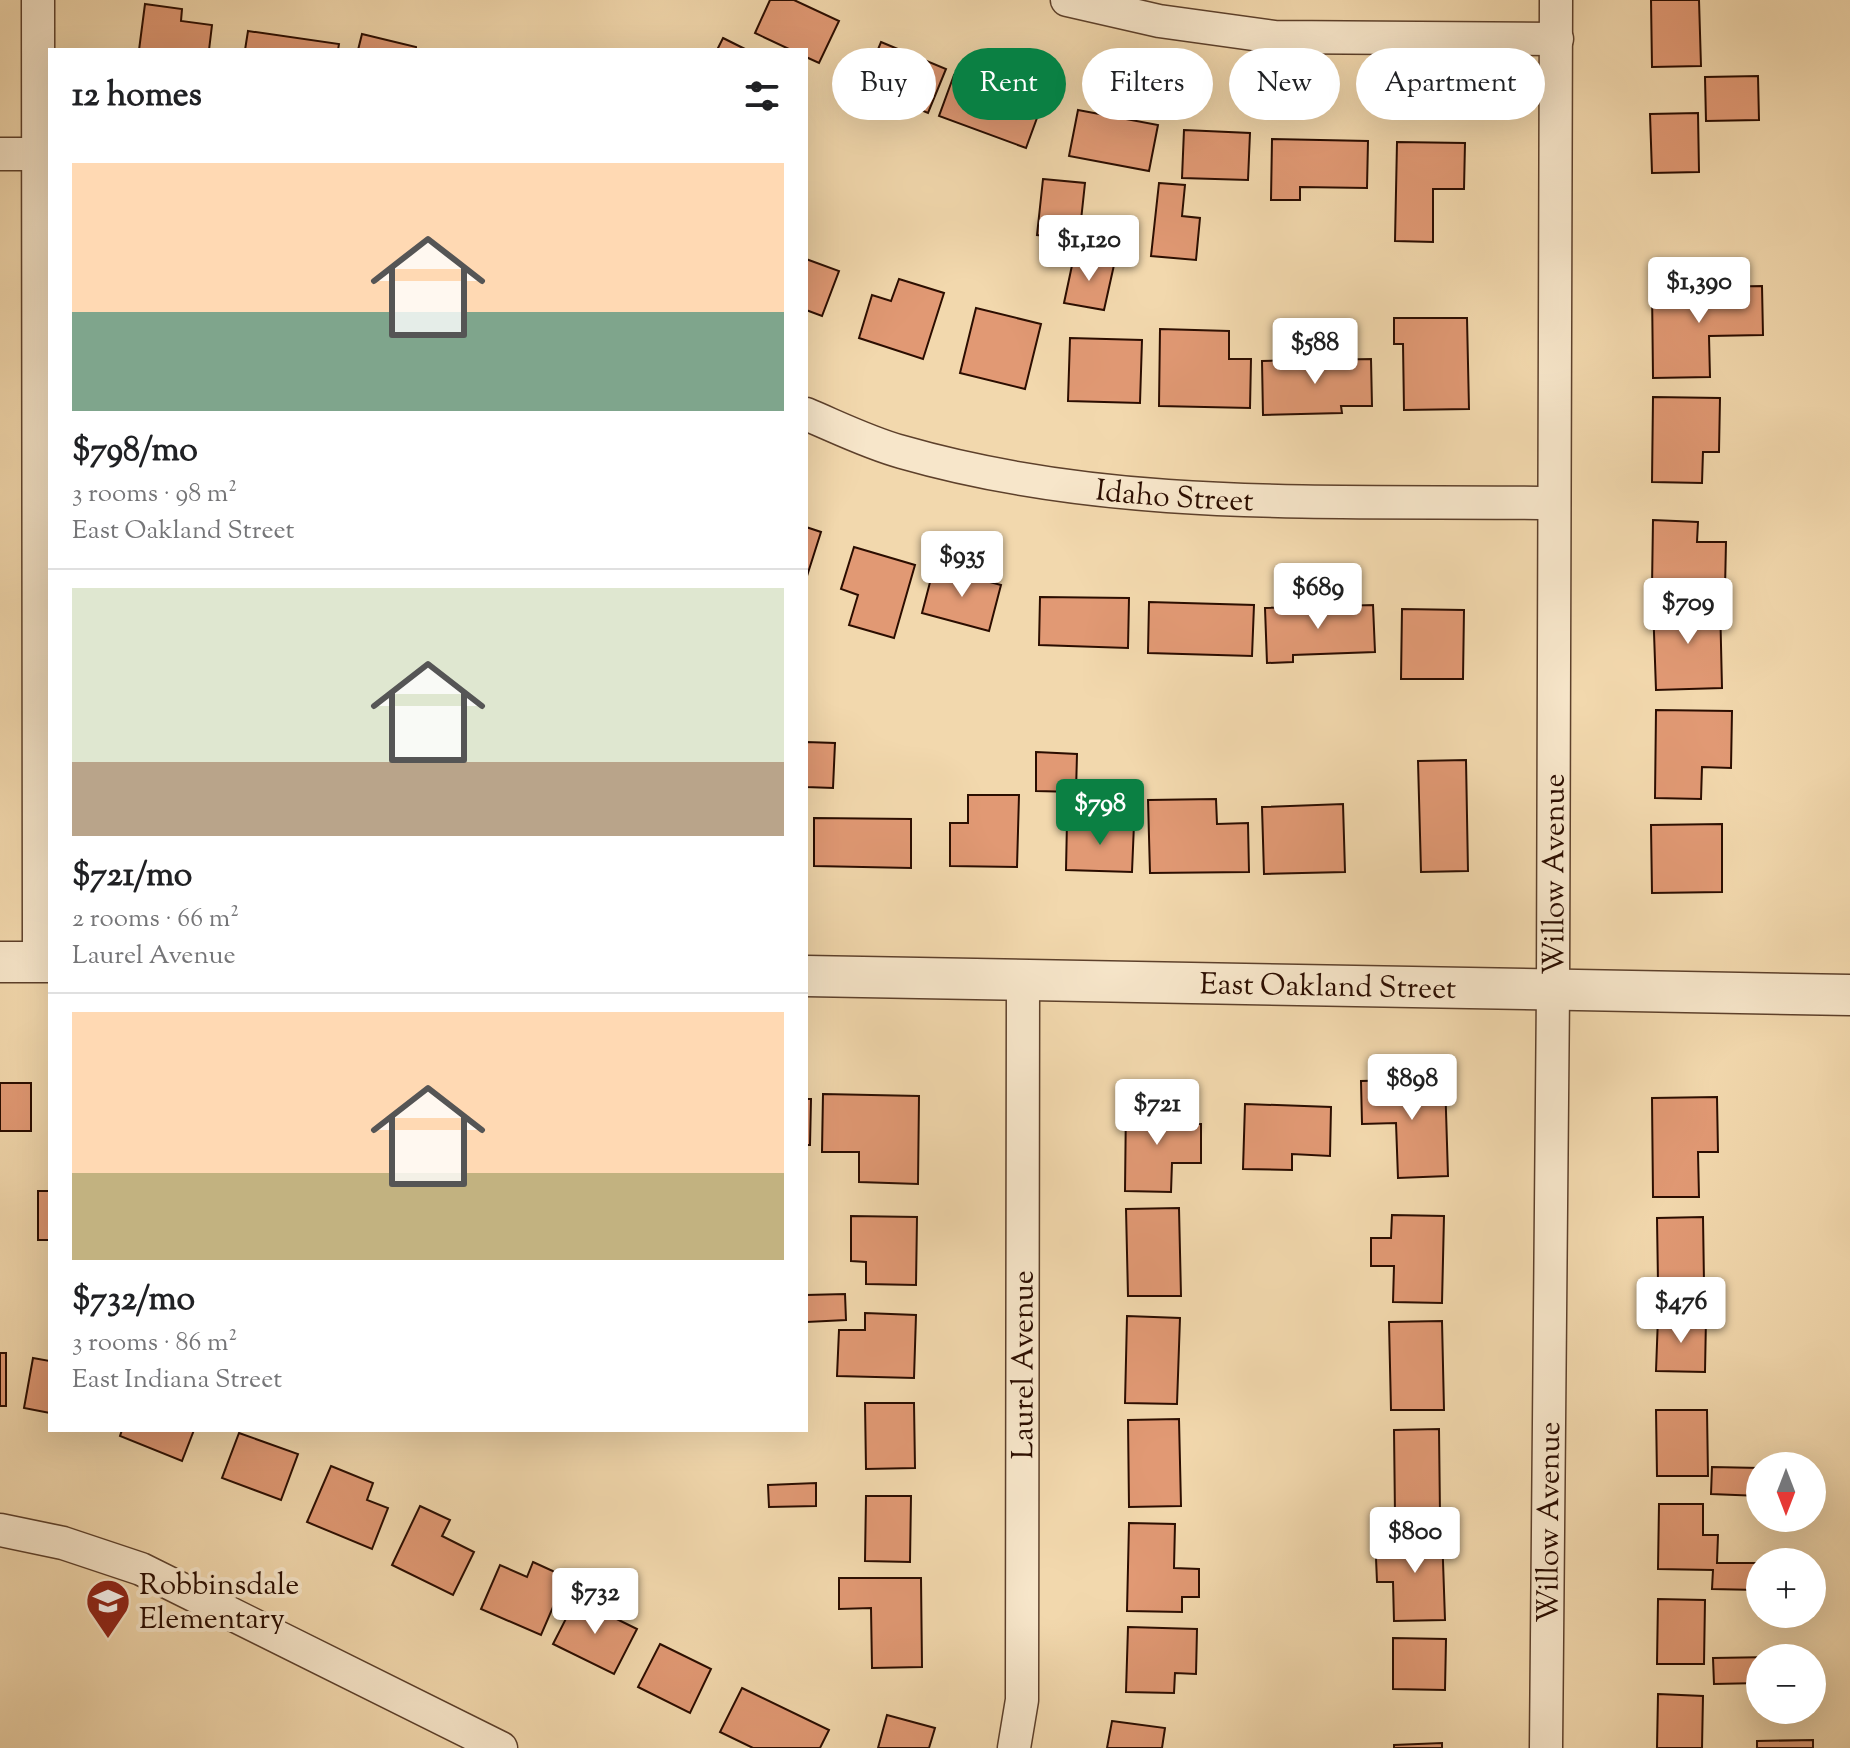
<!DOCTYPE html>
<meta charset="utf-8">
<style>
:root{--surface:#fff;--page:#f6f6f6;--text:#202124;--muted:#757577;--line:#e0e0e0;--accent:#0b8043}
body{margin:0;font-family:"Sorts Mill Goudy",serif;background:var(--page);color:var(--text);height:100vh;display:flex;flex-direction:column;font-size:30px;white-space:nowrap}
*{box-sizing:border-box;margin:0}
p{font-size:26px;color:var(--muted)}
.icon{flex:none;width:44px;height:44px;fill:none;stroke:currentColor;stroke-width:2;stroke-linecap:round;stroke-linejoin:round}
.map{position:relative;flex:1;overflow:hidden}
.side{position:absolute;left:48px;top:48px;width:760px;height:1384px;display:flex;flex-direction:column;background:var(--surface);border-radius:0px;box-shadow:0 8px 32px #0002}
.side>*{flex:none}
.guide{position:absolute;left:832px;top:48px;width:760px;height:72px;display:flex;gap:16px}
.needle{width:52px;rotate:180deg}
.buttons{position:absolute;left:1746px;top:1452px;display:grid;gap:16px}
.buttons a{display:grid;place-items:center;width:80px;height:80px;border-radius:50%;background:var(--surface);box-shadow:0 8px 32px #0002;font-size:40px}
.price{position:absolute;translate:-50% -68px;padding:0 18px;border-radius:8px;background:#fff;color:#222;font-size:26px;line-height:52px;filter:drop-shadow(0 2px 4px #0008)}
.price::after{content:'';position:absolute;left:50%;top:48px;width:24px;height:18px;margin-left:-12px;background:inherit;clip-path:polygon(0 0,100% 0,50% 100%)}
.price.on{background:var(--accent);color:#fff}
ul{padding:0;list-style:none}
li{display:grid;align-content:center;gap:16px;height:424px;padding:0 24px}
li+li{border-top:2px solid var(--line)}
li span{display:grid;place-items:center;height:248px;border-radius:0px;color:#555}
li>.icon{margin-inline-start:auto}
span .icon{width:144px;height:144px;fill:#fffc;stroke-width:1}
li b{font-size:34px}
h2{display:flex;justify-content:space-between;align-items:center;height:96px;padding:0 24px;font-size:34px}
.pill{padding:0 28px;border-radius:36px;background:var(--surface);box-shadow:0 8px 32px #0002;font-size:28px;line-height:72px}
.pill.on{background:var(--accent);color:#fff}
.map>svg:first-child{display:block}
.building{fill:#e19974;stroke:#2b0d00;stroke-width:2}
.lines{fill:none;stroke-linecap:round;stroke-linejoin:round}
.minor-casing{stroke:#5d402b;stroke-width:35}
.tertiary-casing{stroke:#5d402b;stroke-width:43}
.minor{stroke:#f7e6ca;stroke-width:32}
.tertiary{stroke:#f7e6ca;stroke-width:40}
.labels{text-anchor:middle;stroke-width:8;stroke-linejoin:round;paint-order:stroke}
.street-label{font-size:30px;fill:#2b0d00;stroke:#f7e6ca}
.poi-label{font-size:30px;fill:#2b0d00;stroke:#f7e6ca;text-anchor:start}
</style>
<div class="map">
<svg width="1850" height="1748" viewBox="0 0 1850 1748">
<rect width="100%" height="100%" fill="#f2d8ad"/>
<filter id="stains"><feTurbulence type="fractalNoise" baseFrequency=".0025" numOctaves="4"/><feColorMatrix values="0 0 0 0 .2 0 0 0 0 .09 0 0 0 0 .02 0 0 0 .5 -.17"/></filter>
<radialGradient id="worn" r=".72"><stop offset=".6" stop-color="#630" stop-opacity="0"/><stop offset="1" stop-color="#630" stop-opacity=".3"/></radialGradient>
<g class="building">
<polygon points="770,0 794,0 839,21 819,63 806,57 806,50 791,50 755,33"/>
<polygon points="1651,0 1699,0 1701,66 1652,67"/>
<polygon points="145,4 182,9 181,21 212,25 209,50 139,50"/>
<polygon points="248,31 339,44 338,50 245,50"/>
<polygon points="362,34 416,47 416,50 358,50"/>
<polygon points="723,38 747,50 717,50"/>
<polygon points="881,42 946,69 928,113 863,86"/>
<polygon points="954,75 1041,107 1026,148 939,116"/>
<polygon points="1758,76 1759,120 1706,121 1705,77"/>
<polygon points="1078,110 1158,125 1149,171 1069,156"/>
<polygon points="1698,113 1699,172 1652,173 1650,114"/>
<polygon points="1184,130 1250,133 1248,180 1182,178"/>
<polygon points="1272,139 1368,141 1367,188 1300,187 1300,200 1271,200"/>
<polygon points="1397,142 1465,143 1464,189 1433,189 1433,242 1395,241"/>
<polygon points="1043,179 1085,183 1079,239 1037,235"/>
<polygon points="1159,183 1185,185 1182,216 1200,218 1196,260 1151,256"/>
<polygon points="1074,256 1114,265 1104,310 1064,303"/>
<polygon points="806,259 839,271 822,316 806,310"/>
<polygon points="899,279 944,293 923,359 859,338 872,295 891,301"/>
<polygon points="1762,286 1763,335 1709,336 1710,377 1653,378 1652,288"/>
<polygon points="976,308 1041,324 1025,389 960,373"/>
<polygon points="1394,318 1467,318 1469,409 1404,410 1403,344 1394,344"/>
<polygon points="1160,329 1229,331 1229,359 1251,359 1250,408 1159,406"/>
<polygon points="1070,338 1142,340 1140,403 1068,401"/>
<polygon points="1371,359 1372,406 1341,406 1342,413 1263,415 1262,361"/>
<polygon points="1653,397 1720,398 1719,452 1703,452 1702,483 1652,482"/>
<polygon points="1653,520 1698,522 1697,542 1726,542 1725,589 1652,587"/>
<polygon points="806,527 821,532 807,576 806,576"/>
<polygon points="854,547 915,565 894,638 849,625 858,595 841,589"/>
<polygon points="934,567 1001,585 989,631 922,613"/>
<polygon points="1040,597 1129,598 1128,648 1039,645"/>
<polygon points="1149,602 1254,605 1252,656 1148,653"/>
<polygon points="1720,602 1722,688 1656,690 1653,604"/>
<polygon points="1373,605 1375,652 1293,655 1293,662 1267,663 1265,608"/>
<polygon points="1402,609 1464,610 1463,679 1401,679"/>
<polygon points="1656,710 1732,711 1731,768 1702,767 1701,799 1655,798"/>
<polygon points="806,742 835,743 833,788 806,787"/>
<polygon points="1036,752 1077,754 1076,792 1036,791"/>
<polygon points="1466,760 1468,871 1421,872 1418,761"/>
<polygon points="968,795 1019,795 1017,867 950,866 950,823 968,823"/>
<polygon points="1216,799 1217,824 1248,823 1249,872 1150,873 1148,800"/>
<polygon points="1343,804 1345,872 1264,874 1262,807"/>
<polygon points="814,818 911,819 911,868 814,866"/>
<polygon points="1067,821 1134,824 1132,872 1066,870"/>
<polygon points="1722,824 1722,892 1652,893 1651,825"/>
<polygon points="1445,1079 1448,1176 1398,1178 1396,1123 1362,1124 1361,1081"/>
<rect x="0" y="1083" width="31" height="48"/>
<polygon points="823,1094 919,1096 918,1184 859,1182 859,1152 822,1152"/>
<polygon points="1717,1097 1718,1152 1698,1152 1699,1197 1653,1197 1652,1098"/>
<polygon points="806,1099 811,1099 810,1145 806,1145"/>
<polygon points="1126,1102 1170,1103 1169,1124 1201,1124 1201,1163 1172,1163 1171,1192 1125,1191"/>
<polygon points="1245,1104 1331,1107 1330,1156 1292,1154 1292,1170 1243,1169"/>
<rect x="38" y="1191" width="12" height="49"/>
<polygon points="1179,1208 1181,1296 1128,1296 1126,1209"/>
<polygon points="1392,1215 1444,1216 1442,1303 1393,1302 1394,1266 1371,1266 1371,1238 1391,1238"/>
<polygon points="851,1216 917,1217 916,1285 866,1284 866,1262 851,1261"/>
<polygon points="1703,1217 1704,1283 1658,1283 1657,1218"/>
<polygon points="845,1294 846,1320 807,1322 806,1295"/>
<polygon points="865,1313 916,1315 914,1378 837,1376 839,1330 865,1330"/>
<polygon points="1127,1316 1180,1318 1177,1404 1125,1403"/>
<polygon points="1658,1317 1706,1318 1705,1372 1656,1371"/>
<polygon points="1442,1321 1444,1410 1391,1410 1389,1322"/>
<rect x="0" y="1353" width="6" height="53"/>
<polygon points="33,1358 50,1361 50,1413 24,1408"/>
<polygon points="865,1403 914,1403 915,1468 866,1469"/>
<polygon points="1656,1410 1707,1410 1708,1476 1657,1476"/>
<polygon points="1179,1419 1181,1506 1129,1507 1128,1420"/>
<polygon points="1439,1429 1440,1515 1395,1515 1394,1430"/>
<polygon points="122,1430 194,1430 182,1461 120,1436"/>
<polygon points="239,1433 298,1454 281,1500 222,1478"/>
<polygon points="331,1466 373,1483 367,1500 388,1508 372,1549 307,1522"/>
<polygon points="1712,1467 1760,1468 1760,1496 1711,1494"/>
<polygon points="816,1483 816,1506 769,1507 768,1485"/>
<polygon points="866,1496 911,1496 910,1562 865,1561"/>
<polygon points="1659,1504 1703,1504 1703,1535 1718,1535 1717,1563 1757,1563 1757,1590 1712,1589 1713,1570 1658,1569"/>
<polygon points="420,1506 450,1520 442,1536 474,1552 453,1595 392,1565"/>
<polygon points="1129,1523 1175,1524 1174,1568 1199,1569 1199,1597 1182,1597 1182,1612 1127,1611"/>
<polygon points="1442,1532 1445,1620 1394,1621 1393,1582 1377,1582 1376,1558 1385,1558 1384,1534"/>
<polygon points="533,1562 566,1577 541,1635 481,1609 500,1565 527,1577"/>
<polygon points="839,1578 921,1578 922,1667 872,1668 871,1608 839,1609"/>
<polygon points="576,1599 637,1629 614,1674 553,1644"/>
<polygon points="1658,1599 1705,1600 1704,1664 1657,1664"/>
<polygon points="1128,1627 1197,1629 1196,1674 1175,1673 1174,1693 1126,1692"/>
<polygon points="1393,1638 1446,1639 1445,1690 1393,1689"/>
<polygon points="660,1644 711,1669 690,1713 638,1687"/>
<polygon points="1773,1657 1760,1658 1760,1683 1714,1684 1713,1658"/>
<polygon points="742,1688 829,1730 820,1748 753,1748 720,1732"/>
<polygon points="1658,1694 1703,1696 1702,1748 1657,1748"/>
<polygon points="887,1715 935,1728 929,1748 878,1748"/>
<polygon points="1112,1721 1165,1728 1162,1748 1107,1748"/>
<polygon points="1813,1740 1813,1748 1757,1748 1757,1741"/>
<polygon points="1442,1743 1442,1748 1394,1748 1394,1745"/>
</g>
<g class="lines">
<g class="minor-casing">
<g id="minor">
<polyline points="38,0 39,962"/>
<polyline points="1067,0 1159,21 1275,37 1557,39"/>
<polyline points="0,154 50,154"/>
<path id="s1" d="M806 414C837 427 869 443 902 452 1114 513 1336 500 1554 503"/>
<polyline points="0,1530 63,1543 141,1569 501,1748"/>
<path id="s2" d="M1014 1748 1022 1700 1023 980"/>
<path id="s3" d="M1546 1748 1553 991 1556 0"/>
</g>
</g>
<g class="tertiary-casing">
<g id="tertiary">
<polyline points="0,962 50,962"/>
<path id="s4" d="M806 976 1850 995"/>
</g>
</g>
<use href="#minor" class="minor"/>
<use href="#tertiary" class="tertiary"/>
</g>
<defs>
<g id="school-pin" transform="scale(2.3)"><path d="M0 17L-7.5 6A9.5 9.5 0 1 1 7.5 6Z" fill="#8f2418" stroke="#f7e6ca"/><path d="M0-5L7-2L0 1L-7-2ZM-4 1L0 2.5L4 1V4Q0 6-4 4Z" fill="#fff"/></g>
</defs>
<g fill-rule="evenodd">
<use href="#school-pin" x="108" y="1601"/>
</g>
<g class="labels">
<g class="street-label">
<text dy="10" stroke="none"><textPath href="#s1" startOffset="380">Idaho Street</textPath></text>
<text dy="10" stroke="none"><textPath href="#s3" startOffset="874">Willow Avenue</textPath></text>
<text dy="10" stroke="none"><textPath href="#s4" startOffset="522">East Oakland Street</textPath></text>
<text dy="10" stroke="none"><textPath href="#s2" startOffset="384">Laurel Avenue</textPath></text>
<text dy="10" stroke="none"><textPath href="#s3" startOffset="226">Willow Avenue</textPath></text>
</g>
<g class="poi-label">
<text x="139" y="1594">Robbinsdale<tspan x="139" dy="34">Elementary</tspan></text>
</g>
</g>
<rect width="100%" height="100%" filter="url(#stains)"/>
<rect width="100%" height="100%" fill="url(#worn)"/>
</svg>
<div class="buttons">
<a><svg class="needle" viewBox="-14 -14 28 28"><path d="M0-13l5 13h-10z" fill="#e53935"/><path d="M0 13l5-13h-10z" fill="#757577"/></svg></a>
<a>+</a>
<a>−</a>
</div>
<b class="price" style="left:1089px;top:283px">$1,120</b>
<b class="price" style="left:1699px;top:325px">$1,390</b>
<b class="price" style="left:1315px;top:386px">$588</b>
<b class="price" style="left:962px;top:599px">$935</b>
<b class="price" style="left:1318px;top:631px">$689</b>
<b class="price" style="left:1688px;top:646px">$709</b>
<b class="price on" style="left:1100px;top:847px">$798</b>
<b class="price" style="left:1412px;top:1122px">$898</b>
<b class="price" style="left:1157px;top:1147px">$721</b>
<b class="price" style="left:1681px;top:1345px">$476</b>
<b class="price" style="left:1415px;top:1575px">$800</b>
<b class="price" style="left:595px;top:1636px">$732</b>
<div class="guide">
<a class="pill">Buy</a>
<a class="pill on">Rent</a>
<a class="pill">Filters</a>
<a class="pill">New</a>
<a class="pill">Apartment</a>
</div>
<section class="side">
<h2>12 homes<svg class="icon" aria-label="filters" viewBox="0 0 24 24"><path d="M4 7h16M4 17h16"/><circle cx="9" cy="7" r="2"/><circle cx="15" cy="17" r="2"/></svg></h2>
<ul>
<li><span style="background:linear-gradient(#ffd9b3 60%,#7fa58c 0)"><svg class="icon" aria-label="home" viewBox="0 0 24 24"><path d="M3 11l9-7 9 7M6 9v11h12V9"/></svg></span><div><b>$798/mo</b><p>3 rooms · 98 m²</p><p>East Oakland Street</p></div></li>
<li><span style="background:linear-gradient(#dfe7d0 70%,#b9a48a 0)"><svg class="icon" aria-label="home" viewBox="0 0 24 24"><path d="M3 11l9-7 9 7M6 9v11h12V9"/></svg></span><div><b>$721/mo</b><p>2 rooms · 66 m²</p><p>Laurel Avenue</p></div></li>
<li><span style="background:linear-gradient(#ffd9b3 65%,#c2b280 0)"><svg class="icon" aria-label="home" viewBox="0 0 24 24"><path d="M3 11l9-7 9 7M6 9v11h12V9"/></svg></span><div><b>$732/mo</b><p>3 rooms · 86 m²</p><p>East Indiana Street</p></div></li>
</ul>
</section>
</div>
